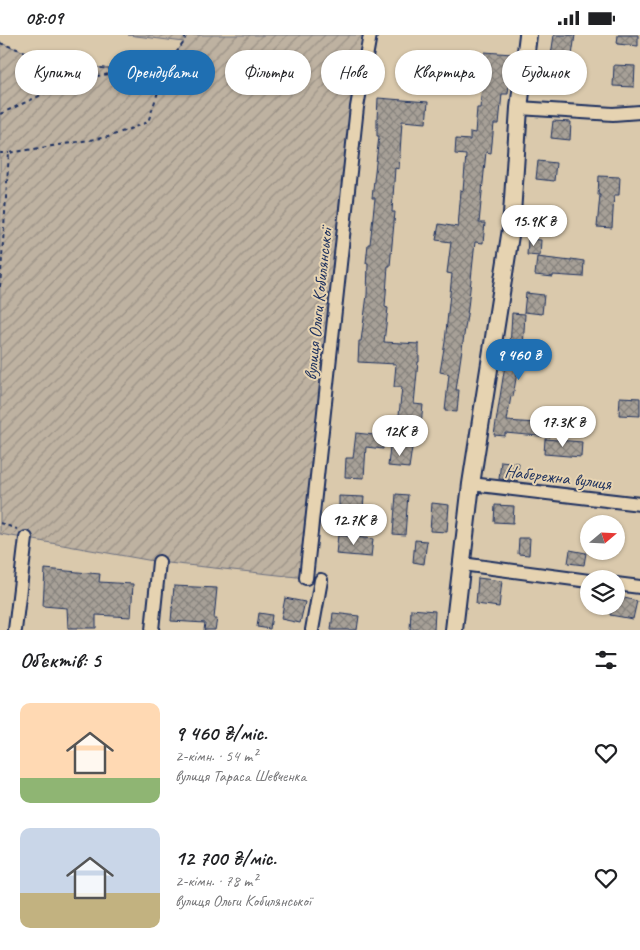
<!DOCTYPE html>
<html lang="uk">
<meta charset="utf-8">
<style>
:root{--surface:#fff;--page:#f6f6f6;--text:#202124;--muted:#757577;--accent:#1f6fb2}
body{margin:0;font-family:Caveat,sans-serif;background:var(--page);color:var(--text);height:100vh;display:flex;flex-direction:column;font-size:19px;white-space:nowrap}
*{box-sizing:border-box;margin:0}
p{font-size:16px;color:var(--muted)}
.icon{flex:none;width:28px;height:28px;fill:none;stroke:currentColor;stroke-width:2;stroke-linecap:round;stroke-linejoin:round}
.map{position:relative;height:595px;overflow:hidden}
.drawer{display:flex;flex-direction:column;background:var(--surface);flex:1}
.drawer>*{flex:none}
.guide{position:absolute;left:15px;top:15px;width:610px;height:45px;display:flex;gap:10px}
.needle{width:32px;rotate:71deg}
.buttons{position:absolute;left:580px;top:480px;display:grid;gap:10px}
.buttons a{display:grid;place-items:center;width:45px;height:45px;border-radius:50%;background:var(--surface);box-shadow:0 1px 4px #0004;font-size:25px}
.price{position:absolute;translate:-50% -42px;padding:0 11px;border-radius:18px;background:#fff;color:#222;font-size:16px;line-height:32px;filter:drop-shadow(0 1px 2px #0008)}
.price::after{content:'';position:absolute;left:50%;top:30px;width:15px;height:11px;margin-left:-8px;background:inherit;clip-path:polygon(0 0,100% 0,50% 100%)}
.price.selected{background:var(--accent);color:#fff}
ul{padding:0;list-style:none}
li{display:flex;align-items:center;gap:15px;height:125px;padding:0 20px}
li span{display:grid;place-items:center;flex:none;width:140px;height:100px;border-radius:10px;color:#555}
li>.icon{margin-inline-start:auto}
span .icon{width:60px;height:60px;fill:#fffc;stroke-width:1}
li b{font-size:21px}
h2{display:flex;justify-content:space-between;align-items:center;height:60px;padding:0 20px;font-size:21px}
.tag{padding:0 18px;border-radius:22px;background:var(--surface);box-shadow:0 1px 4px #0004;font-size:18px;line-height:45px}
.tag.selected{background:var(--accent);color:#fff}
.status{display:flex;justify-content:space-between;align-items:center;height:35px;padding:0 25px;background:var(--surface);direction:ltr}
.status svg{height:14px;fill:currentColor}
.map>svg:first-child{display:block}
.garden{fill:url(#garden-furrows);stroke:#6c7080}
.building{fill:url(#building-cross-hatch);stroke:#1b2f5e}
.lines{fill:none;stroke-linecap:round;stroke-linejoin:round}
.minor-casing{stroke:#1b2f5e;stroke-width:16}
.major-casing{stroke:#1b2f5e;stroke-width:20}
.path{stroke:#1b2f5e;stroke-width:2;stroke-dasharray:4 4;stroke-linecap:butt}
.minor{stroke:#e6d3b1;stroke-width:12}
.major{stroke:#e6d3b1;stroke-width:16}
.labels{text-anchor:middle;stroke-width:4;stroke-linejoin:round;paint-order:stroke}
.street-label{font-size:18px;fill:#1b2f5e;stroke:#e6d3b1}
</style>
<div class="status"><b>08:09</b><svg viewBox="0 0 49 12"><path d="M0 12V9h3v3zM5 12V6h3v6zM10 12V3h3v9zM15 12V0h3v12zM26 1h20v11H26zM47 4h2v5h-2z"/></svg></div>
<div class="map">
<svg width="640" height="595" viewBox="0 0 640 595">
<defs>
<pattern id="garden-furrows" width="10" height="10" patternUnits="userSpaceOnUse" patternTransform="scale(1.25)"><rect width="10" height="10" fill="#beb2a1"/><path d="M-1 1l2-2M0 10L10 0M9 11l2-2" fill="none" stroke="#9a9186"/></pattern>
<pattern id="building-cross-hatch" width="8" height="8" patternUnits="userSpaceOnUse" patternTransform="scale(1.25)"><rect width="8" height="8" fill="#a7a097"/><path d="M0 0l8 8M0 8l8-8" fill="none" stroke="#87837e"/></pattern>
</defs>
<rect width="100%" height="100%" fill="#dac9ac"/>
<filter id="ink" filterUnits="userSpaceOnUse"><feTurbulence type="fractalNoise" baseFrequency=".02" numOctaves="2"/><feDisplacementMap in="SourceGraphic" scale="10" xChannelSelector="R" yChannelSelector="G"/><feConvolveMatrix kernelMatrix="1 2 1 2 8 2 1 2 1" color-interpolation-filters="sRGB"/></filter>
<g filter="url(#ink)">
<polygon class="garden" points="128,0 370,0 306,543 159,527 0,499 0,8 54,27 127,36 152,37 167,30 184,7"/>
<g class="building">
<polygon points="554,0 575,0 570,34 578,34 577,54 556,53 557,20 551,20"/>
<polygon points="618,0 638,0 638,11 617,9"/>
<polygon points="485,17 512,19 508,59 502,59 499,89 494,89 491,118 486,117 479,188 485,188 483,208 475,207 468,273 456,355 459,355 457,377 445,376 449,339 440,337 445,307 452,239 447,238 451,207 436,205 439,189 458,192 461,155 463,156 466,120 455,119 456,104 470,105 470,97 475,98 477,73 480,73"/>
<polygon points="614,30 635,31 634,52 613,51"/>
<polygon points="378,63 428,67 426,88 402,86 399,134 395,133 392,177 395,177 390,231 388,231 385,272 388,273 384,307 419,309 419,327 418,327 414,369 423,370 421,391 398,389 402,352 394,352 396,329 358,327 359,306 361,306 367,260 368,228 366,228 368,209 370,209 375,163 372,163 379,101 377,101 377,84"/>
<polygon points="553,86 571,87 570,105 551,103"/>
<polygon points="538,126 556,128 554,146 536,144"/>
<polygon points="599,141 620,142 619,160 614,160 612,193 597,192 600,160 598,160"/>
<polygon points="528,204 541,205 540,221 527,220"/>
<polygon points="537,222 571,226 571,224 584,226 583,242 553,240 553,242 535,240"/>
<polygon points="526,258 544,260 542,279 524,277"/>
<polygon points="512,278 525,279 523,314 549,315 547,332 518,331 513,362 511,361 507,386 550,389 550,402 505,398 505,401 494,400 505,330 505,312 510,313"/>
<polygon points="620,362 640,363 640,381 619,380"/>
<polygon points="356,398 384,401 383,414 366,412 364,443 345,442 346,423 353,423"/>
<polygon points="545,404 582,407 581,422 544,419"/>
<polygon points="390,411 412,413 409,433 388,431"/>
<polygon points="501,426 519,428 517,446 499,444"/>
<polygon points="396,459 408,460 405,500 393,499"/>
<polygon points="339,461 364,462 363,474 339,473"/>
<polygon points="432,468 449,470 447,497 430,496"/>
<polygon points="495,470 514,471 513,488 494,487"/>
<polygon points="338,500 373,504 371,522 336,519"/>
<polygon points="519,503 530,503 529,520 518,519"/>
<polygon points="415,505 427,506 424,529 413,527"/>
<polygon points="570,515 586,518 584,530 568,528"/>
<polygon points="45,534 100,539 99,547 133,549 131,582 96,580 96,593 68,593 67,573 43,571"/>
<polygon points="478,543 502,546 499,572 476,569"/>
<polygon points="174,551 217,553 214,584 217,584 215,595 204,595 205,588 171,586"/>
<polygon points="616,561 637,566 633,584 610,580 611,571 616,571"/>
<polygon points="285,563 305,567 300,588 281,584"/>
<polygon points="411,574 435,576 434,595 410,595"/>
<polygon points="259,578 272,580 270,594 257,592"/>
<polygon points="333,578 359,581 357,595 331,595"/>
</g>
<g class="lines">
<g class="minor-casing">
<g id="minor">
<polyline points="519,73 613,79 640,77"/>
<polyline points="471,449 640,469"/>
<polyline points="462,529 589,546"/>
<polyline points="306,543 357,72 370,0"/>
<polyline points="616,549 640,552"/>
<polyline points="15,595 26,503"/>
<polyline points="152,595 159,527"/>
<polyline points="312,595 321,545"/>
</g>
</g>
<g class="major-casing">
<polyline id="major" points="454,595 471,449 511,194 519,73 528,0"/>
</g>
<g class="path">
<polyline points="0,8 54,27 125,36"/>
<polyline points="0,79 74,45 127,36 152,37 167,30 184,7 186,0"/>
<polyline points="0,118 9,118"/>
<polyline points="0,252 9,118 108,102 148,87 167,30"/>
<polyline points="0,488 17,494"/>
</g>
<use href="#minor" class="minor"/>
<use href="#major" class="major"/>
</g>
</g>
<g class="labels">
<g class="street-label">
<text transform="translate(318 269) rotate(-84)" y="6">вулиця Ольги Кобилянської</text>
<text transform="translate(558 442) rotate(7)" y="6">Набережна вулиця</text>
</g>
</g>
</svg>
<div class="buttons">
<a><svg class="needle" viewBox="-14 -14 28 28"><path d="M0-13l5 13h-10z" fill="#e53935"/><path d="M0 13l5-13h-10z" fill="#757577"/></svg></a>
<a><svg class="icon" aria-label="layers" viewBox="0 0 24 24"><path d="M12 4l9 5-9 5-9-5zM3 14l9 5 9-5"/></svg></a>
</div>
<b class="price" style="left:534px;top:212px">15.9K ₴</b>
<b class="price selected" style="left:519px;top:346px">9 460 ₴</b>
<b class="price" style="left:563px;top:413px">17.3K ₴</b>
<b class="price" style="left:400px;top:422px">12K ₴</b>
<b class="price" style="left:354px;top:511px">12.7K ₴</b>
<div class="guide">
<a class="tag">Купити</a>
<a class="tag selected">Орендувати</a>
<a class="tag">Фільтри</a>
<a class="tag">Нове</a>
<a class="tag">Квартира</a>
<a class="tag">Будинок</a>
</div>
</div>
<section class="drawer">
<h2>Об’єктів: 5<svg class="icon" aria-label="filters" viewBox="0 0 24 24"><path d="M4 7h16M4 17h16"/><circle cx="9" cy="7" r="2"/><circle cx="15" cy="17" r="2"/></svg></h2>
<ul>
<li><span style="background:linear-gradient(#ffd9b3 75%,#8fb573 0)"><svg class="icon" aria-label="home" viewBox="0 0 24 24"><path d="M3 11l9-7 9 7M6 9v11h12V9"/></svg></span><div><b>9 460 ₴/міс.</b><p>2-кімн. · 54 m²</p><p>вулиця Тараса Шевченка</p></div><svg class="icon" aria-label="heart" viewBox="0 0 24 24"><path d="M12 20l-8-8c-3-5 5-10 8-4 3-6 11-1 8 4z"/></svg></li>
<li><span style="background:linear-gradient(#c9d6e8 65%,#c2b280 0)"><svg class="icon" aria-label="home" viewBox="0 0 24 24"><path d="M3 11l9-7 9 7M6 9v11h12V9"/></svg></span><div><b>12 700 ₴/міс.</b><p>2-кімн. · 78 m²</p><p>вулиця Ольги Кобилянської</p></div><svg class="icon" aria-label="heart" viewBox="0 0 24 24"><path d="M12 20l-8-8c-3-5 5-10 8-4 3-6 11-1 8 4z"/></svg></li>
</ul>
</section>
